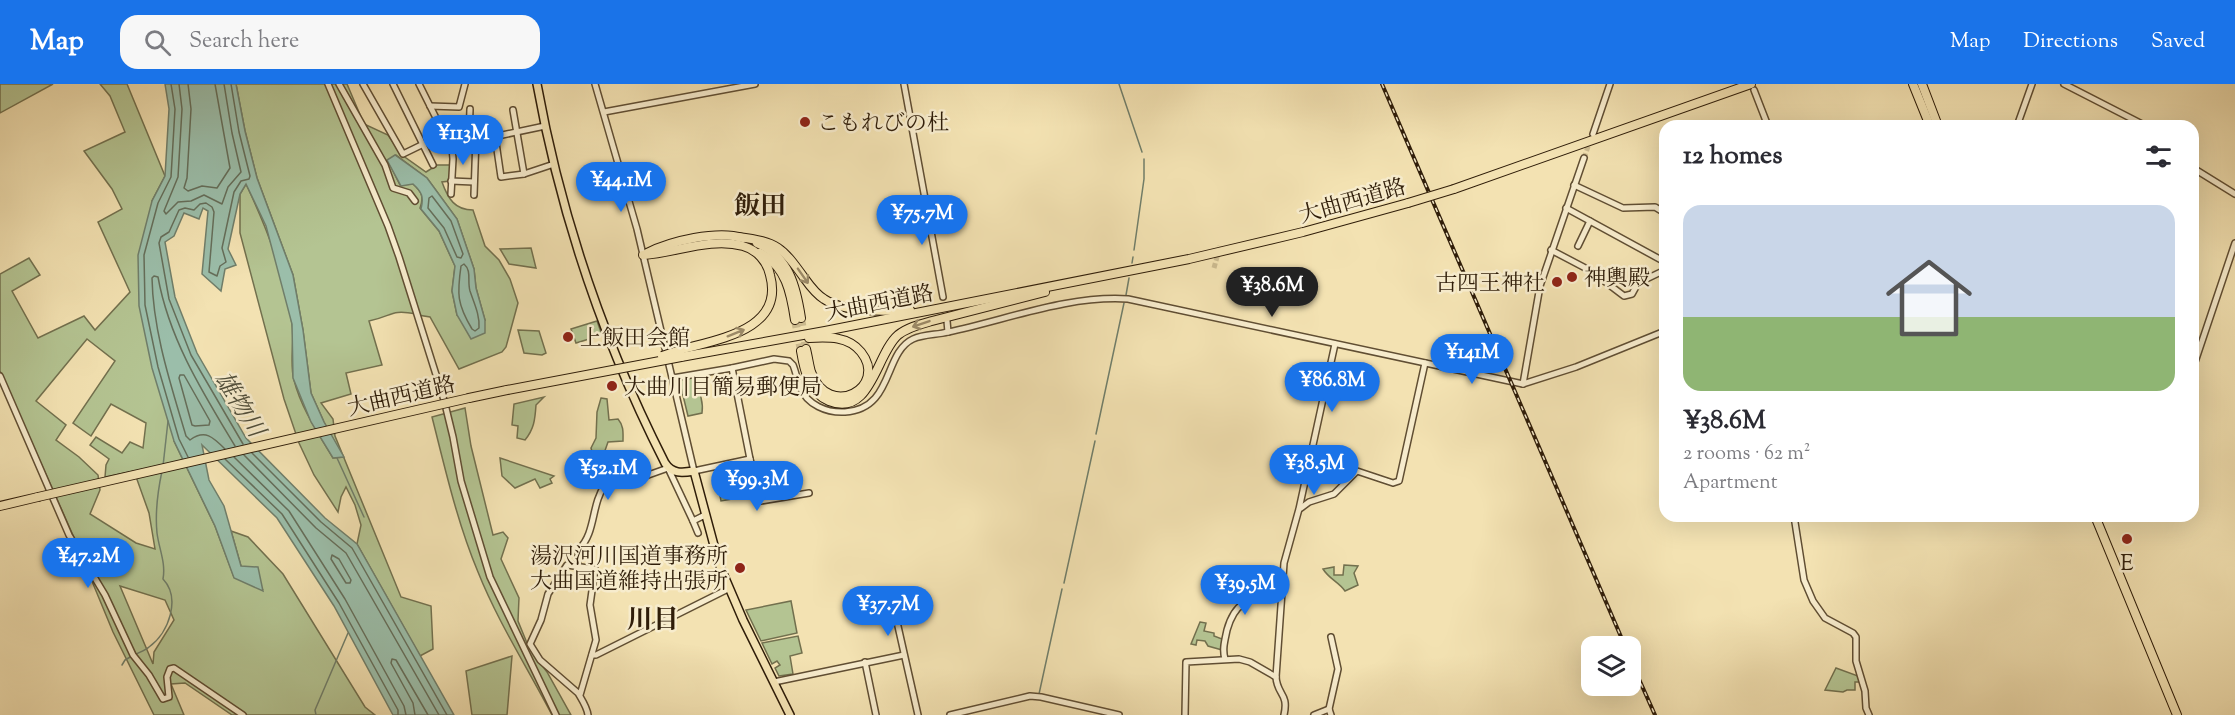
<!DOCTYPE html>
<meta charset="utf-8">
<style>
:root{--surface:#fff;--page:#f7f7f7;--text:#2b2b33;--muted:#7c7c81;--accent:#1a73e8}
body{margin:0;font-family:"Sorts Mill Goudy","Noto Serif JP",serif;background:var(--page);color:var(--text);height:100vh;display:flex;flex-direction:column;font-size:22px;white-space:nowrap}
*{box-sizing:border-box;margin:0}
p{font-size:20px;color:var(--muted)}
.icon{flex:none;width:33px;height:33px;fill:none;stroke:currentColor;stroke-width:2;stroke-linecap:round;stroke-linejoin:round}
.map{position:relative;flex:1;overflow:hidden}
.details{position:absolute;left:1659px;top:36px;width:540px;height:402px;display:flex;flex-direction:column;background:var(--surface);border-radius:18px;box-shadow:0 6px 24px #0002}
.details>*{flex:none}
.tools{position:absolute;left:1581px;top:552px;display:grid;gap:12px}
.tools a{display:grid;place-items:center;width:60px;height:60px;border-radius:12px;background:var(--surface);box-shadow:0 6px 24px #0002;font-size:30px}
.price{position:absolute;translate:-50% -51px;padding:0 14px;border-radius:21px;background:var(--accent);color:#fff;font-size:20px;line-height:39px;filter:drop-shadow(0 2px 3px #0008)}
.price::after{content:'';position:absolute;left:50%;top:36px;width:18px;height:14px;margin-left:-9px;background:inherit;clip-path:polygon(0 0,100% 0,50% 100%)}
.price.on{background:#222;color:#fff}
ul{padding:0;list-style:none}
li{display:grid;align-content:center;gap:12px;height:318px;padding:0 24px}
li span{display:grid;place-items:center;height:186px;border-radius:18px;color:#555}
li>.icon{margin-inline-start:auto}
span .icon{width:108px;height:108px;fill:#fffc;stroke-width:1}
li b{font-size:26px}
h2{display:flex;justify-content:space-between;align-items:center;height:72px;padding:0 24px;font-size:26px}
header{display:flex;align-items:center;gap:36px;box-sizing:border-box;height:84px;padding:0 30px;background:var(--accent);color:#fff}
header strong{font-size:28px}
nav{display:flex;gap:33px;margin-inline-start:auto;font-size:21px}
.search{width:420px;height:54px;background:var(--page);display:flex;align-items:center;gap:15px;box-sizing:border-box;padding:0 21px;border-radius:18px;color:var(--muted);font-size:22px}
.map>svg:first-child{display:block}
.green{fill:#b4c492;stroke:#72704e;stroke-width:1.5;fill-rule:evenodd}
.water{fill:#9bbeaa;stroke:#707e6a;stroke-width:1.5}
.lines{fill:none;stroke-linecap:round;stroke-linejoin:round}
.shore{stroke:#656e5a;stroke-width:1.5}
.stream{stroke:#707e6a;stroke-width:1.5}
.minor-tunnel{stroke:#ccbb90;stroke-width:5;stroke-dasharray:5 2.5;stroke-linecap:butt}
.highway-tunnel{stroke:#ccbb90;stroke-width:8;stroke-dasharray:8 4;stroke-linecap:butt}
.minor-casing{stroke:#604e33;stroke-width:8}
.major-casing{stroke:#2f1d09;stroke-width:10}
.highway-casing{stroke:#2f1d09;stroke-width:10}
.minor{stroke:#f7eccd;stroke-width:5}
.major{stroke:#f3e2b2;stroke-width:7}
.highway{stroke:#f3e2b2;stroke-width:8}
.rail-casing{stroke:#2f1d09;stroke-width:4}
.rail{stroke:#f7eccd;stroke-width:1.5;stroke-dasharray:4.5;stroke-linecap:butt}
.highway-bridge-casing{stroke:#2f1d09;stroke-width:10;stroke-linecap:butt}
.highway-bridge{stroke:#f3e2b2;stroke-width:8}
.oneway{stroke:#9b8966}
.poi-dot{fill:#8f2418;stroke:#f7eccd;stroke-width:2}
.labels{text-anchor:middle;stroke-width:5;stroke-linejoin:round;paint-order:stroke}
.poi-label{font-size:22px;fill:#2f1d09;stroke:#f7eccd;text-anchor:start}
.street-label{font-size:22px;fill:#2f1d09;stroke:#f7eccd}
.water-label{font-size:24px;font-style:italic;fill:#4f4d39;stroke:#f7eccd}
.quarter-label{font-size:26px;font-weight:bold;fill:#2f1d09;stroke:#f7eccd}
</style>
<header>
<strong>Map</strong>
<div class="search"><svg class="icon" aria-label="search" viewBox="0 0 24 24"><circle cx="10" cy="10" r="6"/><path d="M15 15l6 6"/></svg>Search here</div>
<nav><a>Map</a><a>Directions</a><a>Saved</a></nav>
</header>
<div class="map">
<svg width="2235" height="631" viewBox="0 0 2235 631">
<rect width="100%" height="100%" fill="#f3e2b2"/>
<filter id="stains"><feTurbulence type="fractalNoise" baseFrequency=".00333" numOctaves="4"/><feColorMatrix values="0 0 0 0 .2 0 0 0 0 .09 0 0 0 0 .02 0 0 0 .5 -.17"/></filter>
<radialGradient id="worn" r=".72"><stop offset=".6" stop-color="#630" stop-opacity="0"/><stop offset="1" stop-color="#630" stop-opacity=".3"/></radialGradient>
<g class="green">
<polygon points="0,0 53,0 0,29"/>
<path d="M100 0H127L165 92 152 117 174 357 215 442 234 493 263 506 241 482 231 447 248 453 283 490 365 623 375 631H232L185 599 171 600 184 631H154L113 548 72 449 0 287V190L29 174 40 191 12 207 38 254 84 232 95 246 130 208 98 138 122 125 112 105 84 67 125 48 110 12ZM87 255 115 277 73 339 91 352 111 320 146 339 143 364 130 358 122 369 96 353 90 361 109 375 106 381 105 393 134 387 149 429 155 465 136 459 90 430 100 406 98 391 79 373 56 356 66 341 36 317ZM120 502 165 516 174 536 154 568 153 580Z"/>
<path d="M236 0H347L364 40 388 51 402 71 426 88 437 81H451L450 97 442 98C448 115 455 126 473 126L485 162 499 176 510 195 518 219 506 263 502 268 459 285 430 233 418 231 385 135 416 230C390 225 393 232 369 237L382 281 346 289 351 310 321 319 333 335 335 352 401 513 431 522 433 565 420 572 357 460 361 441 355 421 346 403 341 413 338 428 314 391 299 359 284 315 240 149V110L246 100C266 142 286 193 292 240 295 258 289 278 294 296 301 324 318 349 333 374L343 373 324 338 311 309 303 246 293 191 257 94 245 47ZM396 71 427 94 457 135 474 185 476 204 485 236 457 231 452 207 455 182 439 147 420 124C424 113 422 108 413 100L400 101 388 77Z"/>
<polygon points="531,164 536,184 509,180 500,165"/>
<polygon points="597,237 602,251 576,259 571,245"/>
<polygon points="518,246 539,247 546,269 542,271 524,269"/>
<path d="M693 292C698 305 704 316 702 329L688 332 679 295Z"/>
<path d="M544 313 536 321C535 336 534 345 525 356L517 354 518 342 512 341 514 320Z"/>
<path d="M601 314 607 315 609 336 618 335C624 342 623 349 623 357L608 358 601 378 594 375 591 364 596 354 597 328Z"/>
<path d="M465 324 471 362 493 451 503 448 508 454 501 475 519 514 518 537 529 564 547 588 571 631H552C527 583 498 538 478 488 457 438 445 384 432 333Z"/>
<polygon points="500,374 554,392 550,395 552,399 540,404 535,395 515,404 502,392"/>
<polygon points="727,384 733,415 721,417 715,386"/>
<path d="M1344 481 1358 482 1354 489 1358 501 1345 507C1339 498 1329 495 1323 485L1334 483V491H1343Z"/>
<polygon points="791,517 797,549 761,557 746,526"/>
<polygon points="1200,538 1206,539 1204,547 1214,549 1214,552 1222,555 1222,566 1208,562 1205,557 1197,556 1196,561 1191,560"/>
<polygon points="798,552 802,569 790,572 793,590 779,592 775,584 780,581 777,577 772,580 762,559"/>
<polygon points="512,572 507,631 472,631 466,587"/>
<polygon points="1836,584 1858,592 1860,598 1855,598 1855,606 1847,606 1843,608 1825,606"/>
</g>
<g class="water">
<polygon points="165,0 236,0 245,47 257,94 293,191 303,246 311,309 324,338 344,373 333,374 311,338 293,294 292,240 266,142 246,100 240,110 228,165 236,181 225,185 221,207 202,190 208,127 203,124 199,135 184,129 174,152 165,158 175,213 197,269 246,354 325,434 357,460 454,631 393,631 334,522 277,434 202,361 209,396 224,422 241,482 258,483 263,507 234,494 215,442 174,357 152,284 139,222 138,171 152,117 165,92 169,25"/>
<path d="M395 71 427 94 457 135 474 185 476 204 485 236V249L471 255 457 231 452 207 455 182 439 147 421 125C424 113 422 108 413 100L401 102 387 76Z"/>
</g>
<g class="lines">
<g class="shore">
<polyline points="171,0 175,25 171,93 158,119 144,171 145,221 158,283 179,355 188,373"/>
<polyline points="179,0 182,25 178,93 164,127 166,130 178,118 191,117 204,111 222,120 228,103 241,88 232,49 224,0"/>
<polyline points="188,0 191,25 187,94 184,104 188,107 202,102 217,104 230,84 215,0"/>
<polyline points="231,0 239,48 250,92 249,95 241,97 234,108 222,164 226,178 220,182 217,192 209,188 214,128 212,123 206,119 200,120 194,126 185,124 179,126 169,148 161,153 159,159 169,215 191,271 243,360"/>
<polygon points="432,112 451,137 463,170 461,174 457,173 444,144 428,124 429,114"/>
<path d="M464 180C472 187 467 197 470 207 474 219 480 231 479 244L475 247 472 245C457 220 457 210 461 182Z"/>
<polygon points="180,291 184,291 210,337 209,341 195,342 192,341 179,294"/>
<path d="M225 365C213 353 205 345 190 356L186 352C171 301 153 248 152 194L154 192 158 193C169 255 203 309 235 362"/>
<polyline points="252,369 321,438 352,464 447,631"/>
<polyline points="244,371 316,444 346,469 439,631"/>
<polyline points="234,373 289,427 345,515 404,622 406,631"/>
<polyline points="225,375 282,430 339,519 398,626 398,631"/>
<polygon points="332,471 339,475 351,496 350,499 346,499 331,475"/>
<polyline points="415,631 413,619 391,579 392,575 396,576 428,631"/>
</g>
<g class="stream">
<polyline points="1119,0 1142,68"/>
<polyline points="1134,166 1144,95 1144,75"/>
<polyline points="1132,179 1133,173"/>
<polyline points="1126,211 1129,194"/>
<polyline points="1096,350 1124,219"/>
<polyline points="337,374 364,433"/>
<polyline points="163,382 168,337"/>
<polyline points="1064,499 1095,357"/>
<path d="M136 570C140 568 146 566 149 563 169 549 181 514 163 495 166 479 159 465 157 449 155 429 158 406 162 387"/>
<polyline points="122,581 125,576 132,572"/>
<polyline points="1039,610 1062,505"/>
<polyline points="316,631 315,626 348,549"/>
</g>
<g class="minor-tunnel">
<polyline points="1584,74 1590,57"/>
<polyline points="1214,184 1220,162"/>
</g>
<g class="highway-tunnel">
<polyline points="801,234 806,265"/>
<polyline points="795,236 801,267"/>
</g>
<g class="minor-casing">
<g id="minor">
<polyline points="328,0 388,142 399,173 444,316 453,353 461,397 490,493 556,631"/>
<polyline points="339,0 385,81 393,104 409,109 415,117"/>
<polyline points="363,0 403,70 444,50 488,54 545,42"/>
<polyline points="393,0 433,81"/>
<polyline points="419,0 444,50"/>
<polyline points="595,0 637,145 694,387 750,375"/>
<polyline points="904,0 943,213"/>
<polyline points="2064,0 2146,42"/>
<polyline points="1754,6 1768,42"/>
<polyline points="430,22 459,23 465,0"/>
<polyline points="513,26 524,90"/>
<polyline points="604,28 755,0"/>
<polyline points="2017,42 2032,0"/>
<polyline points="1593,50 1610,0"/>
<polyline points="451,51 453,75 451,110"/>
<polyline points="495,52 501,93 524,90 554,80"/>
<polyline points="469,53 470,25"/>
<polyline points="2193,84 2235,110"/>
<polyline points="451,97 474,98"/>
<polyline points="1574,101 1623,124 1655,123 1665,129"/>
<polyline points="474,111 476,53"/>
<polyline points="1566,124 1665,178"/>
<polyline points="1578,162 1590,137"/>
<polyline points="1551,166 1591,187 1624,212 1632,210 1638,199 1665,186"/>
<polyline points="947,237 948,248"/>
<polyline points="732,284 750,375 761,417 809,409"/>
<polyline points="2193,284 2235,159"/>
<polyline points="0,292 69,451 105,511 133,571 149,591 163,615 169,613 167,593 170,585 174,584 243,631"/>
<path d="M673 294 732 284 774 275 789 277 793 281C796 288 797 296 800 303 807 321 827 329 845 328 894 325 883 269 913 255 924 250 937 251 948 248 1006 236 1068 211 1128 215L1523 300 1576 283 1665 247"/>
<polyline points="1523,300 1540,202 1584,74"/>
<polyline points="1301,424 1309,418 1334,410 1357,387 1393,399 1399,397 1425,279"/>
<polyline points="1794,432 1804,496 1813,517 1825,534 1853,549 1856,553 1856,577 1865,607 1866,624 1869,631"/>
<polyline points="693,437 698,449"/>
<path d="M577 482 579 465C596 449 591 420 605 401L637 395 668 384 693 437 705 431"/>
<polyline points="895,529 918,631"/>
<polyline points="1331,553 1338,585 1329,625 1331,631"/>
<polyline points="592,571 596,571 728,505"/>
<path d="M1225 575C1222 565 1225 556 1227 546 1236 514 1252 515 1282 509"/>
<polyline points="865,578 876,631"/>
<polyline points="774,598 904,571"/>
<path d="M580 611 596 556 590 521 595 485 567 481 548 510 541 536 530 560 540 576 578 609C582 616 587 623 588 631"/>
<polyline points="950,631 1030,612 1041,613 1119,631"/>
<polyline points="1185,631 1186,578 1239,575 1250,578 1276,593"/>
<path d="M1284 631C1289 609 1277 611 1276 593L1284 479 1299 425 1335 260"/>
<polyline points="1314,631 1329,625"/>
</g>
</g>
<g class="major-casing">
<path id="major" d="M537 0C561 133 604 259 665 379 672 390 682 389 694 387L719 480 743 536 790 631"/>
</g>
<g class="highway-casing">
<g id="highway">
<polyline points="1913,0 1930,42"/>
<polyline points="1922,0 1938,42"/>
<polyline points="1454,105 1751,0"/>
<path d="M738 153C778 158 782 163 805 195 810 202 816 210 824 215 845 229 885 227 910 226"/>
<path d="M757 159C789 173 796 202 801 234"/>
<path d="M647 169C671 157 717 146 743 154"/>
<path d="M760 169C786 182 791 209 795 236"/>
<path d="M643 171C675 169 711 153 743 162 757 166 767 177 770 191 785 246 718 255 680 266"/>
<path d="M806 265C808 273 809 281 811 288 829 337 889 303 861 268 848 252 829 253 809 254"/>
<path d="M801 267C804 285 809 309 829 317 871 334 876 270 898 251 908 243 921 240 932 237L1045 208"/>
<polyline points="681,273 825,247 1189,175 1303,148 1408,119"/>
<polyline points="469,314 507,306"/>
<polyline points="0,422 38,413"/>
<polyline points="2095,432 2177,631"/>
</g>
</g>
<use href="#minor" class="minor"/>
<use href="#major" class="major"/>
<use href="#highway" class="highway"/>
<g class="rail-casing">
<g id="rail">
<polyline points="1382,0 1625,562"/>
<polyline points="1630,575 1655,631"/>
</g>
</g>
<use href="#rail" class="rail"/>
<g class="highway-bridge-casing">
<g id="highway-bridge">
<polyline points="1408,119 1454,105"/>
<polyline points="662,272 680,266"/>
<polyline points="507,306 681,273"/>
<polyline points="38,413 469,314"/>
</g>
</g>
<use href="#highway-bridge" class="highway-bridge"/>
</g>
<defs><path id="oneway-shaft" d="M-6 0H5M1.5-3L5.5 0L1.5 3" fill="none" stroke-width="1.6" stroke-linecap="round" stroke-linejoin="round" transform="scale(1.5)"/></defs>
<g class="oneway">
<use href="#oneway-shaft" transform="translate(803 192) rotate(55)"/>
<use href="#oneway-shaft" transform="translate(921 240) rotate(161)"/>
<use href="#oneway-shaft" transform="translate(736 249) rotate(-22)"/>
</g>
<g class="poi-dot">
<circle cx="805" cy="38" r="6"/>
<circle cx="1572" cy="193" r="6"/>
<circle cx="1557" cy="198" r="6"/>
<circle cx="568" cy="253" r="6"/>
<circle cx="612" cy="302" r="6"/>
<circle cx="2127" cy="455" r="6"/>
<circle cx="740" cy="484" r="6"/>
</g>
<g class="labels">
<g class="poi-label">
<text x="817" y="46">こもれびの杜</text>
<text x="1584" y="201">神輿殿</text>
<text x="1545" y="206" text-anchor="end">古四王神社</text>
<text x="580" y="261">上飯田会館</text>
<text x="624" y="310">大曲川目簡易郵便局</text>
<text x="728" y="479" text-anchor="end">湯沢河川国道事務所<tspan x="728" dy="25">大曲国道維持出張所</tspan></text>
<text x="2127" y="486" text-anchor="middle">E</text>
</g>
<g class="street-label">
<text transform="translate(1352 116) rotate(-16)" y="8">大曲西道路</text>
<text transform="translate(879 218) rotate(-11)" y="8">大曲西道路</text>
<text transform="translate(401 311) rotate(-13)" y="8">大曲西道路</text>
</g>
<g class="water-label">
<text transform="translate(240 320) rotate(58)" y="8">雄物川</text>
</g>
<g class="quarter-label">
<text x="760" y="130">飯田</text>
<text x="653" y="544">川目</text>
</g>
</g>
<rect width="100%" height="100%" filter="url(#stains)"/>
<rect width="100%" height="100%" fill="url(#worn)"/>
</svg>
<div class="tools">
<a><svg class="icon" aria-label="layers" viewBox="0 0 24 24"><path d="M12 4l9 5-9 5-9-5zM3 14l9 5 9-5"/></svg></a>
</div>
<b class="price" style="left:463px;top:82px">¥113M</b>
<b class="price" style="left:621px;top:129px">¥44.1M</b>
<b class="price" style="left:922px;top:162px">¥75.7M</b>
<b class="price on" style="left:1272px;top:234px">¥38.6M</b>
<b class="price" style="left:1472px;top:301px">¥141M</b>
<b class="price" style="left:1332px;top:329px">¥86.8M</b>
<b class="price" style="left:1314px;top:412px">¥38.5M</b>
<b class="price" style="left:608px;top:417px">¥52.1M</b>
<b class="price" style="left:757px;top:428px">¥99.3M</b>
<b class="price" style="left:88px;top:505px">¥47.2M</b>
<b class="price" style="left:1245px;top:532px">¥39.5M</b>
<b class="price" style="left:888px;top:553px">¥37.7M</b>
<section class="details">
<h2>12 homes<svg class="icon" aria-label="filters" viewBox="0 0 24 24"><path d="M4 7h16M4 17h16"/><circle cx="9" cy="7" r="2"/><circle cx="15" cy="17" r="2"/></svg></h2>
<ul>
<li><span style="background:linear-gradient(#c9d6e8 60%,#8fb573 0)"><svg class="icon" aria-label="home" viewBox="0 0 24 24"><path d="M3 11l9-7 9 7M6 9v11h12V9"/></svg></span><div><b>¥38.6M</b><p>2 rooms · 62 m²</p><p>Apartment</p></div></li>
</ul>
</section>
</div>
